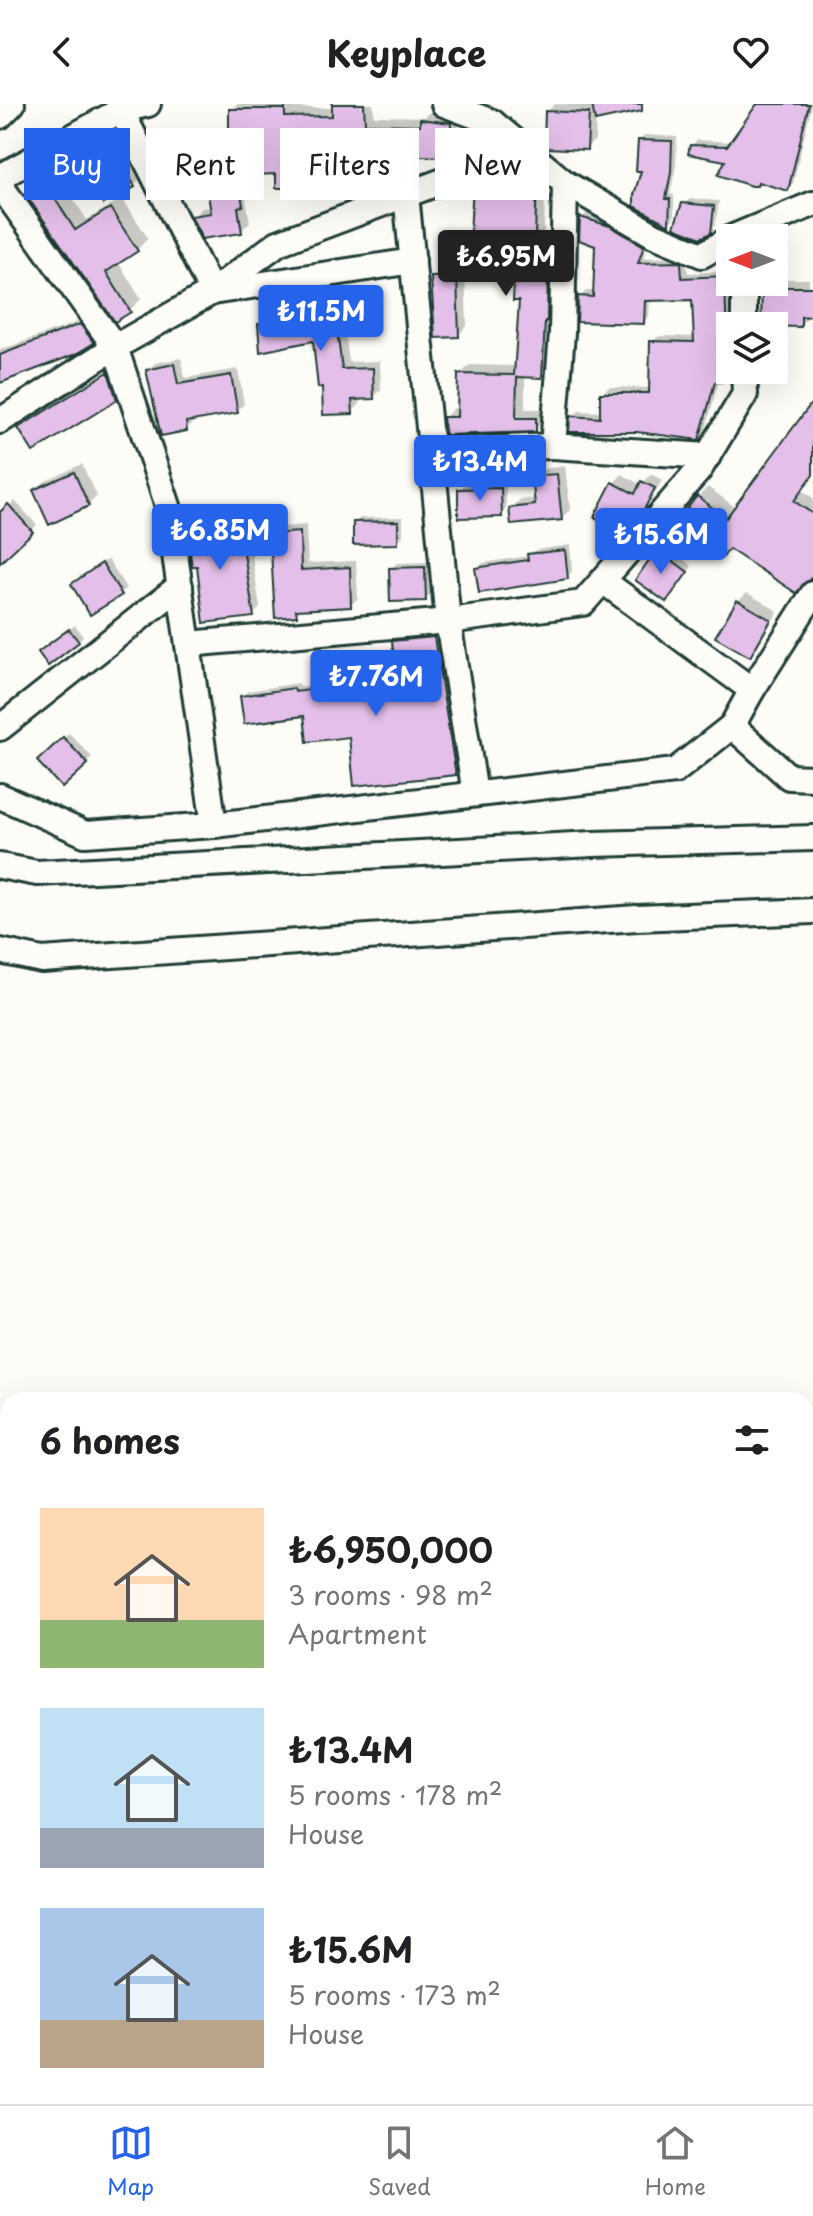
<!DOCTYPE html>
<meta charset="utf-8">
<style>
:root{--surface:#fff;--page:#f6f6f6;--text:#202124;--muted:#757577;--line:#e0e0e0;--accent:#2563eb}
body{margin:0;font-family:"Playpen Sans",sans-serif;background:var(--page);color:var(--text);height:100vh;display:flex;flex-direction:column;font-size:30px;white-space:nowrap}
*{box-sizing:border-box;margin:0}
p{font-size:26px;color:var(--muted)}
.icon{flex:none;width:44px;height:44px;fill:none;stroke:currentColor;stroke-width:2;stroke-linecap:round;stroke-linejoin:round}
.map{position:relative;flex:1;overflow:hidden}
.panel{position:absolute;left:0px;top:1288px;width:814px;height:712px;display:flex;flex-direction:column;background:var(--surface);border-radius:24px 24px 0 0;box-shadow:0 8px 32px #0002}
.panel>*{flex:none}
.guide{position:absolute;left:24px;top:24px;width:766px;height:72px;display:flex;gap:16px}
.needle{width:52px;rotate:270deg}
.buttons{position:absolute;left:716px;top:120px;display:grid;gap:16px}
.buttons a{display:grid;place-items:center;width:72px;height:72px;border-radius:0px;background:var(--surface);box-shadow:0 8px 32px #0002;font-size:40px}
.price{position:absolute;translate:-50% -68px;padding:0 18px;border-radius:8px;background:var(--accent);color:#fff;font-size:26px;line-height:52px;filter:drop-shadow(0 2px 4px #0008)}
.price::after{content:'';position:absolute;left:50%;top:48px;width:24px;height:18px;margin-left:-12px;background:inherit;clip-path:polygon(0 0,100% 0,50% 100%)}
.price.active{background:#222;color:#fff}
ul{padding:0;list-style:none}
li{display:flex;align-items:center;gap:24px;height:200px;padding:0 40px}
li span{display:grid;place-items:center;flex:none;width:224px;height:160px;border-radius:0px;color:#555}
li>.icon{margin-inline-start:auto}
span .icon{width:96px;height:96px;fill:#fffc;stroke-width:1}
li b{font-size:34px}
h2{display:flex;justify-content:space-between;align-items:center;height:96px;padding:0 40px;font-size:34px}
.chip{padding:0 28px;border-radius:0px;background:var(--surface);box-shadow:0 8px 32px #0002;font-size:28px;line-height:72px}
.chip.active{background:var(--accent);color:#fff}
header{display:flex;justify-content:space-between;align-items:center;height:104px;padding:0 40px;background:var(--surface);font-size:36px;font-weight:700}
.tabs{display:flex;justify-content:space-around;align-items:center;height:112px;border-top:2px solid var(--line);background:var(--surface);font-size:22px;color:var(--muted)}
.tabs a{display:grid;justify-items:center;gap:4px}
.tabs .active{color:var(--accent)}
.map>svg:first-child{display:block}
.shadow{fill:#0003}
.building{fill:#e4bfe9;stroke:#1f3d34;stroke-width:2}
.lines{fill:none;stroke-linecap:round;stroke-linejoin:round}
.minor-casing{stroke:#1f3d34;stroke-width:30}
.minor{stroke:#fdfcf7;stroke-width:24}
</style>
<header><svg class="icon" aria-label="back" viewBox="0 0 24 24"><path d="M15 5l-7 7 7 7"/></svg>Keyplace<svg class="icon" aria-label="heart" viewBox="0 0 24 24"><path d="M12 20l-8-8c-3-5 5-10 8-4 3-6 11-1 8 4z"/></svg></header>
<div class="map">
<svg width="813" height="2000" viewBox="0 0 813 2000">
<rect width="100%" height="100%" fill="#fdfcf7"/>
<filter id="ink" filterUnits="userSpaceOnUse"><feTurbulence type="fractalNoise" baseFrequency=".0125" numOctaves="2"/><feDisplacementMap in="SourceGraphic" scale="16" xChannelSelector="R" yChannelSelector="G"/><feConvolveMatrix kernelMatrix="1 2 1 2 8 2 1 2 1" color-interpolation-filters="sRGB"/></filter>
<g filter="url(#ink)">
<g class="shadow">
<polygon points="237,0 294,0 294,4 334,4 334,0 373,0 374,12 425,13 431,7 459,10 458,37 446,51 370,48 370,59 361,68 306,69 306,73 297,82 278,68 256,41 231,41 232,70 247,68 251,92 246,96 250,118 241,127 193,113 202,104 212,103 207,70 155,35 163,27 231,25 231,6"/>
<polygon points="555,0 594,1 624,0 596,15 595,36 586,44 547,8"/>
<polygon points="776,0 812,0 793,79 788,85 761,77 756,82 728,55 691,42 697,36 733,38"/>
<polygon points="645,31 677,33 676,62 670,90 674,91 674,114 669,119 644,65 640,37"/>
<polygon points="500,38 546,66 543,151 557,152 550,263 541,272 525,271 525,305 545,305 544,316 535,326 445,313 454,304 459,304 460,271 469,261 516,262 521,195 518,130 490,48"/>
<polygon points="123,44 139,76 134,81 87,65"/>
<polygon points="57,69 87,116 122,94 148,134 137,146 118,158 141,195 130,206 28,92"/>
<polygon points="690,95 719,97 715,121 709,127 684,100"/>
<polygon points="588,108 616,117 649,136 643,154 686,153 688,169 730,167 732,222 728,270 719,276 705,328 699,334 572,313 579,307 602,308 602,289 609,283 651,284 652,238 659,232 696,233 694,194 650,195 649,212 643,218 580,193 586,187 595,187 597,140 582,114"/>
<polygon points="441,165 465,165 467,222 458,231 433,174"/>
<polygon points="774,175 809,175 808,213 800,221 764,183 769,178 774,178"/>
<polygon points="339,180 349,258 380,257 381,286 374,293 360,294 360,300 352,308 323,281 314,234 260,220 268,212 310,201 309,191 317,183"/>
<polygon points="89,214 100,230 92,237 0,277 0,246"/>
<polygon points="181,254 185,274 238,265 244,300 237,307 193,315 194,318 186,325 148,266 155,259"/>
<polygon points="116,262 124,286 116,295 21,324 30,316"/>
<polygon points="813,301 813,371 802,386 813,394 813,470 796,486 698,393 708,383 736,404"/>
<polygon points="82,360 97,392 88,401 36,387 44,378"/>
<polygon points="565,362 570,406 561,414 511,404 520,396 536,394 534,373 543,365"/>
<polygon points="622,370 641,381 651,370 662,376 652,395 632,418 614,379"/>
<polygon points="506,379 506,405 501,411 460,386 465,380"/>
<polygon points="15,397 37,421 4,452 0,448 0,410"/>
<polygon points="221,407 224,428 248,424 260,504 253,511 199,459 188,419 195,411"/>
<polygon points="403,413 403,432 398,438 355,419 360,414"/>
<polygon points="306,421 308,459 356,457 358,494 351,501 303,503 296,510 272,431 279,423"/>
<polygon points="570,441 572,467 567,473 477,464 483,459 528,452 535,446"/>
<polygon points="664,441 692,462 671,490 658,446"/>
<polygon points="108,455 126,484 120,490 73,480"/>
<polygon points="430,458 431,490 425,495 391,465 397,459"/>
<polygon points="747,489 778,507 758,542 750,551 738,497"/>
<polygon points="75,521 83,532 78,537 46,543"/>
<polygon points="439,528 461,663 455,669 351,631 306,609 243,592 248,587 299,579 300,583 397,570 394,538 400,532"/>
<polygon points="69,629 92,653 62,681 39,657"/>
</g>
<g class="building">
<polygon points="332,0 364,0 365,20 420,21 420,15 451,19 450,48 446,53 362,50 362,70 297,71 298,84 276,84 276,70 254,71 254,43 229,43 229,5 285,5 285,13 332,12"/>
<polygon points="592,0 642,0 642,7 595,17"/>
<polygon points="757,0 809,0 788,87 758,78 757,82 751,82 718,71 725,57 688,50 690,41 727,42"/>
<polygon points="545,7 589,9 587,46 547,44 544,42"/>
<polygon points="222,32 224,78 239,75 243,102 238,103 242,129 202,135 191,112 211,109 205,72 172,73 152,35"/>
<polygon points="638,36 672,37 671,68 666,95 670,95 669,121 634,102 634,91 641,67 636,67"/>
<polygon points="489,47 504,48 537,76 534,160 548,161 547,217 545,217 542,274 517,273 516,314 536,314 536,328 445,331 443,313 457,313 458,270 514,271 519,197 513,197 516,132 470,129 474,66"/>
<polygon points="117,48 135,83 103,100 85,65"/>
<polygon points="45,79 75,126 110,104 138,147 106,168 131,208 115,218 26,91"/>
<polygon points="682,99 714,102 711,129 701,134 674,123"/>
<polygon points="580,113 610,122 644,142 638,159 681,158 682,174 725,172 727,245 722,278 715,278 699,336 637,328 569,328 570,312 600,314 600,289 649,289 650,237 694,238 692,196 645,197 644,220 577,218 578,192 593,193 595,142 579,136"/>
<polygon points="457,172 459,233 435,234 431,173"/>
<polygon points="762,183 813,183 813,212 801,213 801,223 761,222"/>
<polygon points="332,187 342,265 373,264 374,295 352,296 353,310 323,311 322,283 318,284 313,237 260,248 258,220 309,205 307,190"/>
<polygon points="80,220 94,239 76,250 0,279 0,251"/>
<polygon points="174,260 178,280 231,271 238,309 186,318 187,327 161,332 146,266"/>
<polygon points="108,268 117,296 33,348 18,324"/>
<polygon points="813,297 813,371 794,397 813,410 813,472 796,489 729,445 723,453 677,417 697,392 726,414"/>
<polygon points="74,368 89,402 49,421 33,386"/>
<polygon points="557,370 562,416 511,421 509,404 535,401 532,372"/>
<polygon points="641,377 655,384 644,406 624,429 594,413 612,378 635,390"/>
<polygon points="501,384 502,413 458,414 458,385"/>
<polygon points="8,400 33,428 0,459 0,408"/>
<polygon points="214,413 217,434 241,430 254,513 204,519 197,462 192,462 185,418"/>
<polygon points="398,417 398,440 353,441 353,418"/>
<polygon points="300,428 301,466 350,463 351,503 296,506 297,512 275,514 270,430"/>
<polygon points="657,445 688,468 666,498 635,476"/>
<polygon points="565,446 568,475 479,489 475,464 528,456 527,450"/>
<polygon points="102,459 122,491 90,511 71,480"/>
<polygon points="425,463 426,497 390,498 389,464"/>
<polygon points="737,496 771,516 750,553 715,533"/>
<polygon points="69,525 79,538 48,562 38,548"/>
<polygon points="434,533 456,671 354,682 349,633 307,638 304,612 244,620 240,592 294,584 295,588 396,575 392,537"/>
<polygon points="63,633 88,660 62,684 37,657"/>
</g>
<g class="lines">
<g class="minor-casing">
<g id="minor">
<polyline points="444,0 492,18 565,79 654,131 702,151 730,135"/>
<polyline points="121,6 212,188 413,157"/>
<polyline points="0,12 12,0"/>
<polyline points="0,73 121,6 148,0"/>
<polyline points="565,79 562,229 553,342 708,352"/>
<polyline points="0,81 115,243 168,402 214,721"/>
<polyline points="406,90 448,517 475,690"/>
<polyline points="731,134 813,100"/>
<polyline points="744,178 744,222"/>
<polyline points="0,317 115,243 212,188 278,139 448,75 492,18"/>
<polyline points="431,347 553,342"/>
<polyline points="603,477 752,586"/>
<polyline points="813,490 752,586 732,622 789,673 813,674"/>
<polyline points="188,540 448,517 583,499 699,366 745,290 744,266"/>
<polyline points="0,624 180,482"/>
<polyline points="0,692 85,730 214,721 675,667 732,622"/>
<polyline points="0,762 37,769 593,740 813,734"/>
<polyline points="0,847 42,856 637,814 813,807"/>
</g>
</g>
<use href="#minor" class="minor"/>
</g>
</g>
</svg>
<div class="buttons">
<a><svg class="needle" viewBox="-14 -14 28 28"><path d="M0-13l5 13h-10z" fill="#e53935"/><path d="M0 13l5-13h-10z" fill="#757577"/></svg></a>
<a><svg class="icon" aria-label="layers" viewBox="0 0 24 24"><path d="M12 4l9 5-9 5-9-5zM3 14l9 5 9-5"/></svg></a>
</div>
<b class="price active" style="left:506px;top:194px">₺6.95M</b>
<b class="price" style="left:321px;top:249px">₺11.5M</b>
<b class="price" style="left:480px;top:399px">₺13.4M</b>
<b class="price" style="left:220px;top:468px">₺6.85M</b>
<b class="price" style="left:661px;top:472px">₺15.6M</b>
<b class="price" style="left:376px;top:614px">₺7.76M</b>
<div class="guide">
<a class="chip active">Buy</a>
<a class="chip">Rent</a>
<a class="chip">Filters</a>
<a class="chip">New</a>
</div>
<section class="panel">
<h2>6 homes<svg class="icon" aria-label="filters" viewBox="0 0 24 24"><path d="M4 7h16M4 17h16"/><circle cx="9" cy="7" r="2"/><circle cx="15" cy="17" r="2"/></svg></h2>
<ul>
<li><span style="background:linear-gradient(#ffd9b3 70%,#8fb573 0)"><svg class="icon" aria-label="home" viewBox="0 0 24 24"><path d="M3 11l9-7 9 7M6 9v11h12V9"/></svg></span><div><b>₺6,950,000</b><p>3 rooms · 98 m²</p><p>Apartment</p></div></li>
<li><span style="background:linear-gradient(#bfe0f5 75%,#9aa5b1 0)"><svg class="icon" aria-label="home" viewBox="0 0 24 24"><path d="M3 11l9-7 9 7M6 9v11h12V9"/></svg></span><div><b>₺13.4M</b><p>5 rooms · 178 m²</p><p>House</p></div></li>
<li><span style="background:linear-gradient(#a9c7e8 70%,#b9a48a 0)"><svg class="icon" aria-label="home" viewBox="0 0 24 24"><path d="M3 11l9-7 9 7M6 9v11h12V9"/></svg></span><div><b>₺15.6M</b><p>5 rooms · 173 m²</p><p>House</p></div></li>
</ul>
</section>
</div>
<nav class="tabs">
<a class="active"><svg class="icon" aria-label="map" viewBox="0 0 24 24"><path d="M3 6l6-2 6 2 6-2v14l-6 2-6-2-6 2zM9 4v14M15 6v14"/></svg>Map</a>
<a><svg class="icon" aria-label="saved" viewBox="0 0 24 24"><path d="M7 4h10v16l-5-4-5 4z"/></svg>Saved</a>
<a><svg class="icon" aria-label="home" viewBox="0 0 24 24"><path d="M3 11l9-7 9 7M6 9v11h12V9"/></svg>Home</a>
</nav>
